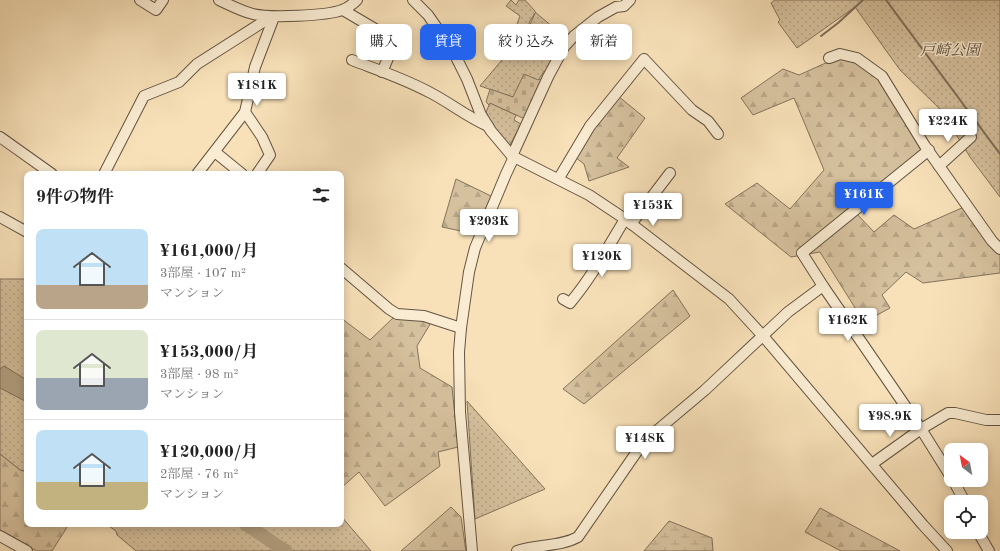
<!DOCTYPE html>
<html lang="ja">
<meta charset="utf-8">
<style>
:root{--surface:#fff;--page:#f6f6f6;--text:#222;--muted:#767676;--line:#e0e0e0;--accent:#2563eb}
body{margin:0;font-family:"Old Standard TT","Noto Serif JP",serif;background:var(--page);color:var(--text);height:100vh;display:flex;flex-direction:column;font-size:15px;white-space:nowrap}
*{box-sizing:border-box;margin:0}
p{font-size:13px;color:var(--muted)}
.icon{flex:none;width:22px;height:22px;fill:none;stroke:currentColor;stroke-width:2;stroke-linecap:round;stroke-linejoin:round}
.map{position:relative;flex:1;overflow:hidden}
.side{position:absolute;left:24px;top:171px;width:320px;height:356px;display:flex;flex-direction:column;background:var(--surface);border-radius:8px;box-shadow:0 2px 10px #0003}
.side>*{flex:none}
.top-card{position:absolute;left:356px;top:24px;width:380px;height:36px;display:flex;gap:8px}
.needle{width:26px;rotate:328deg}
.fabs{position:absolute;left:944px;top:443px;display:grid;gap:8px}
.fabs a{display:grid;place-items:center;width:44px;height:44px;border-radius:8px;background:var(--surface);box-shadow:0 2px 10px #0003;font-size:20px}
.price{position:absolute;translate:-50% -34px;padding:0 9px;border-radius:4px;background:#fff;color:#222;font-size:13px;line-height:26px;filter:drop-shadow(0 1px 2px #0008)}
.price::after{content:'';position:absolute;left:50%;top:24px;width:12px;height:9px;margin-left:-6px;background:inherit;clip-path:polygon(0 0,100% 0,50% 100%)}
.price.on{background:var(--accent);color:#fff}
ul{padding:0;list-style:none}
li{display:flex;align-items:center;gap:12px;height:100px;padding:0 12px}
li+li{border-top:1px solid var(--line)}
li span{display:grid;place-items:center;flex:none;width:112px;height:80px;border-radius:8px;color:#555}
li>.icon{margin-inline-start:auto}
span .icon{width:48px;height:48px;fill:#fffc;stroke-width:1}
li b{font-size:17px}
h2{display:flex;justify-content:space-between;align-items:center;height:48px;padding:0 12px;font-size:17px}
.tag{padding:0 14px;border-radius:8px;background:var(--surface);box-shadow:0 2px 10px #0003;font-size:14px;line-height:36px}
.tag.on{background:var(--accent);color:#fff}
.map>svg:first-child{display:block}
.green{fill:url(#green-dots);stroke:#83735c}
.forest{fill:url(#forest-firs);stroke:#83735c}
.wetland{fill:url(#wetland-marsh);stroke:#83735c}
.cemetery{fill:url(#cemetery-stones);stroke:#83735c}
.water{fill:#b4a183;stroke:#7f6f59}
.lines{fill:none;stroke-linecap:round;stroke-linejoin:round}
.stream{stroke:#7f6f59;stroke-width:2}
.river{stroke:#b4a183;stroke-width:13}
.minor-casing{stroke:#625442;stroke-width:12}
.minor{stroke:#faecd2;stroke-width:10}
.labels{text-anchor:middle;stroke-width:3;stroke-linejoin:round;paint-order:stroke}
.park-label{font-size:15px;font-style:italic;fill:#5a4c3c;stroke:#faecd2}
</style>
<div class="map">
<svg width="1000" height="551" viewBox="0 0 1000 551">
<defs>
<pattern id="green-dots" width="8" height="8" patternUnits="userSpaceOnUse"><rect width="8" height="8" fill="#d6c19e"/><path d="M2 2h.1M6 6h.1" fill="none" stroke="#b8a688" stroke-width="1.8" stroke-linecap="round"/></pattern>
<pattern id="forest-firs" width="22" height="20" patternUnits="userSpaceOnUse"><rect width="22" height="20" fill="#d6c19e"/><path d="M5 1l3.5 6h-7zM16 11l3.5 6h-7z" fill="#b8a688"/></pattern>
<pattern id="wetland-marsh" width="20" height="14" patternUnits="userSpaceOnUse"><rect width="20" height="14" fill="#d6c19e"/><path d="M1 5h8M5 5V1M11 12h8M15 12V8" fill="none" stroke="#b8a688"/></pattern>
<pattern id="cemetery-stones" width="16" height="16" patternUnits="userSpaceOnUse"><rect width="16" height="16" fill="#d6c19e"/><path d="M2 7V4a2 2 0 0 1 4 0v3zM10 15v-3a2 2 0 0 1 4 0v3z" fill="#b8a688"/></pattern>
</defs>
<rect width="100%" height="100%" fill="#f8e1b9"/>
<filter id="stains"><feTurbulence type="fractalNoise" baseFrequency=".005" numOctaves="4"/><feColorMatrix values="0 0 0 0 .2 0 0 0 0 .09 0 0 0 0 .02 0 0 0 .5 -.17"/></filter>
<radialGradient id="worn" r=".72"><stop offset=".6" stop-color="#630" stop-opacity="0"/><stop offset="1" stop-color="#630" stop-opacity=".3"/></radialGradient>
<g class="green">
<polygon points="511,0 516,5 519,0 525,0 535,11 535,12 566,38 547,72 544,71 538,81 513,97 480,86 502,60 504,56 515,60 535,13 530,21 524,37 514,32 520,16 506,6"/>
<polygon points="775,0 1000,0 1000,197 970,157 941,110 900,70 855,7 797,48 778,22 780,20 771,3"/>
<path d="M490 103 516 115 514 120 521 124 510 145C499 135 492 125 486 112Z"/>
<polygon points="0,279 27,279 27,472 20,470 0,454"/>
<polygon points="467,401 545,489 475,519"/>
<polygon points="341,516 371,551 136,551 117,535 116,531 106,524 341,524"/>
</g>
<g class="forest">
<polygon points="839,57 854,60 880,77 922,152 855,212 874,232 894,215 914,229 964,207 990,245 1000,254 1000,273 923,283 906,272 882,295 890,308 864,322 820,252 791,257 725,204 757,183 790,209 824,170 794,98 753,115 741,98 783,69 799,75"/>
<polygon points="618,96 645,118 617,158 629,167 589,181 584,164 575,157 592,127"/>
<polygon points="456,179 491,196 475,234 442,227"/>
<polygon points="673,290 690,316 584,404 563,389"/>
<polygon points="395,316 432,321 417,346 420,368 452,387 458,447 438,452 440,466 385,506 359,472 341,488 341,318 370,340"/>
<polygon points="0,454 20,470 27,472 27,524 69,524 52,551 37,551 0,533"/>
<polygon points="451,507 461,517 466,551 401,551"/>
<polygon points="820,508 900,551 841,551 805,532"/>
</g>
<polygon class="wetland" points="669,521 712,538 713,551 644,551"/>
<polygon class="cemetery" points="524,74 538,80 539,79 544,81 527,120 490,103 489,105 486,102 490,89 513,97"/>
<polygon class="water" points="4,366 27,380 27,402 0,388 0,369"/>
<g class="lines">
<g class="stream">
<polyline points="886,0 1000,154"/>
<polyline points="821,36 838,23 863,0"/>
</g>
<polyline class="river" points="245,524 286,551"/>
<g class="minor-casing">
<g id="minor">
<polyline points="140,0 156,10 163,0"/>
<path d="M219 0C230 5 241 11 253 14 270 18 326 16 342 10 348 8 353 4 357 0"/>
<polyline points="413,0 428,15 453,51 467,79 481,115 491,131 512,156 589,195 625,219 729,299 763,336 923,525 947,551"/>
<polyline points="343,10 387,36 395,42 382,72"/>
<polyline points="829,58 840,54 857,58 882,76 925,146 992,241 1000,249"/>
<path d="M352 60C378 70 405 79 429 92 449 102 467 117 488 126"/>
<polyline points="245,112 262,137 270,155 257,174"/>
<polyline points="0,137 52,174"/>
<polyline points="215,152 242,174"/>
<polyline points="512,156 548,77 564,47 574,36 598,17 616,7 624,6 630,0"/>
<polyline points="939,166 971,137"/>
<polyline points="104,174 144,96 179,82 197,64 263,22 264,16"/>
<polyline points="197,174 245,112 255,67 274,17"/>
<polyline points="559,178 590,126 644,59 692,110 708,121 718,134"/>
<polyline points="0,217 27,232"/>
<polyline points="631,224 670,173"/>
<polyline points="341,268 389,309 397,314 424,316 461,328"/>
<polyline points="823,286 802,253 929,150"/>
<path d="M563 299 570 303C592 277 608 247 625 219"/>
<polyline points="872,464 921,429 948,413 955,413 986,420 1000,420"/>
<polyline points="953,480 965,502"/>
<polyline points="978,532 989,551"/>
<polyline points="0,536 27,551"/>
<polyline points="472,551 460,412 459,352 461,328 469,272 475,248 506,174 514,157"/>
<path d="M517 551C537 544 560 547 578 537L638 450 654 433 705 390 788 312 823 286 921 429 951 477"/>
</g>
</g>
<use href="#minor" class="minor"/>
</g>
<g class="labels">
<g class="park-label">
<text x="950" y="55">戸崎公園</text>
</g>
</g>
<rect width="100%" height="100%" filter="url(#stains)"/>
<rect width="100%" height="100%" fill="url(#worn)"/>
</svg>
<div class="fabs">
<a><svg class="needle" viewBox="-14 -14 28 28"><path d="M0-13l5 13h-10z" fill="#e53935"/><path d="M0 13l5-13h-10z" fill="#767676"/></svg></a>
<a><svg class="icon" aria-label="locate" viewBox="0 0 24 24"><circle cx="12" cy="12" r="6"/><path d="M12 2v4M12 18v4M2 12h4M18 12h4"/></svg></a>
</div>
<b class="price" style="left:257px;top:107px">¥181K</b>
<b class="price" style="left:948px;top:143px">¥224K</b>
<b class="price on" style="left:864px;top:216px">¥161K</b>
<b class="price" style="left:653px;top:227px">¥153K</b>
<b class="price" style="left:489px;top:243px">¥203K</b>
<b class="price" style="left:602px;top:278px">¥120K</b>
<b class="price" style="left:848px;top:342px">¥162K</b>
<b class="price" style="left:890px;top:438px">¥98.9K</b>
<b class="price" style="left:645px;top:460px">¥148K</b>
<div class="top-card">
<a class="tag">購入</a>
<a class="tag on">賃貸</a>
<a class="tag">絞り込み</a>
<a class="tag">新着</a>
</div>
<section class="side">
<h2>9件の物件<svg class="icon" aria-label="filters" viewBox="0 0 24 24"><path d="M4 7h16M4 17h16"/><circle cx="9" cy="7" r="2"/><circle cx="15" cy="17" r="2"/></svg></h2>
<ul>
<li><span style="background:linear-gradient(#bfe0f5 70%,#b9a48a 0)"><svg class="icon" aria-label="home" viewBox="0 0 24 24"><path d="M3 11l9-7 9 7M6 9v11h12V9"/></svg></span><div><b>¥161,000/月</b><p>3部屋 · 107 m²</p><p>マンション</p></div></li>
<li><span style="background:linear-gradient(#dfe7d0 60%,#9aa5b1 0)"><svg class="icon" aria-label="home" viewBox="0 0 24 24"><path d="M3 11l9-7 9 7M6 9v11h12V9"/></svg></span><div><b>¥153,000/月</b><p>3部屋 · 98 m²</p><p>マンション</p></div></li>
<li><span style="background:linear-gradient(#bfe0f5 65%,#c2b280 0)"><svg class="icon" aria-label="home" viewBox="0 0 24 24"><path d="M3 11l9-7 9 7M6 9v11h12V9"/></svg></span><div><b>¥120,000/月</b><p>2部屋 · 76 m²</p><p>マンション</p></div></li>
</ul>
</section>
</div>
